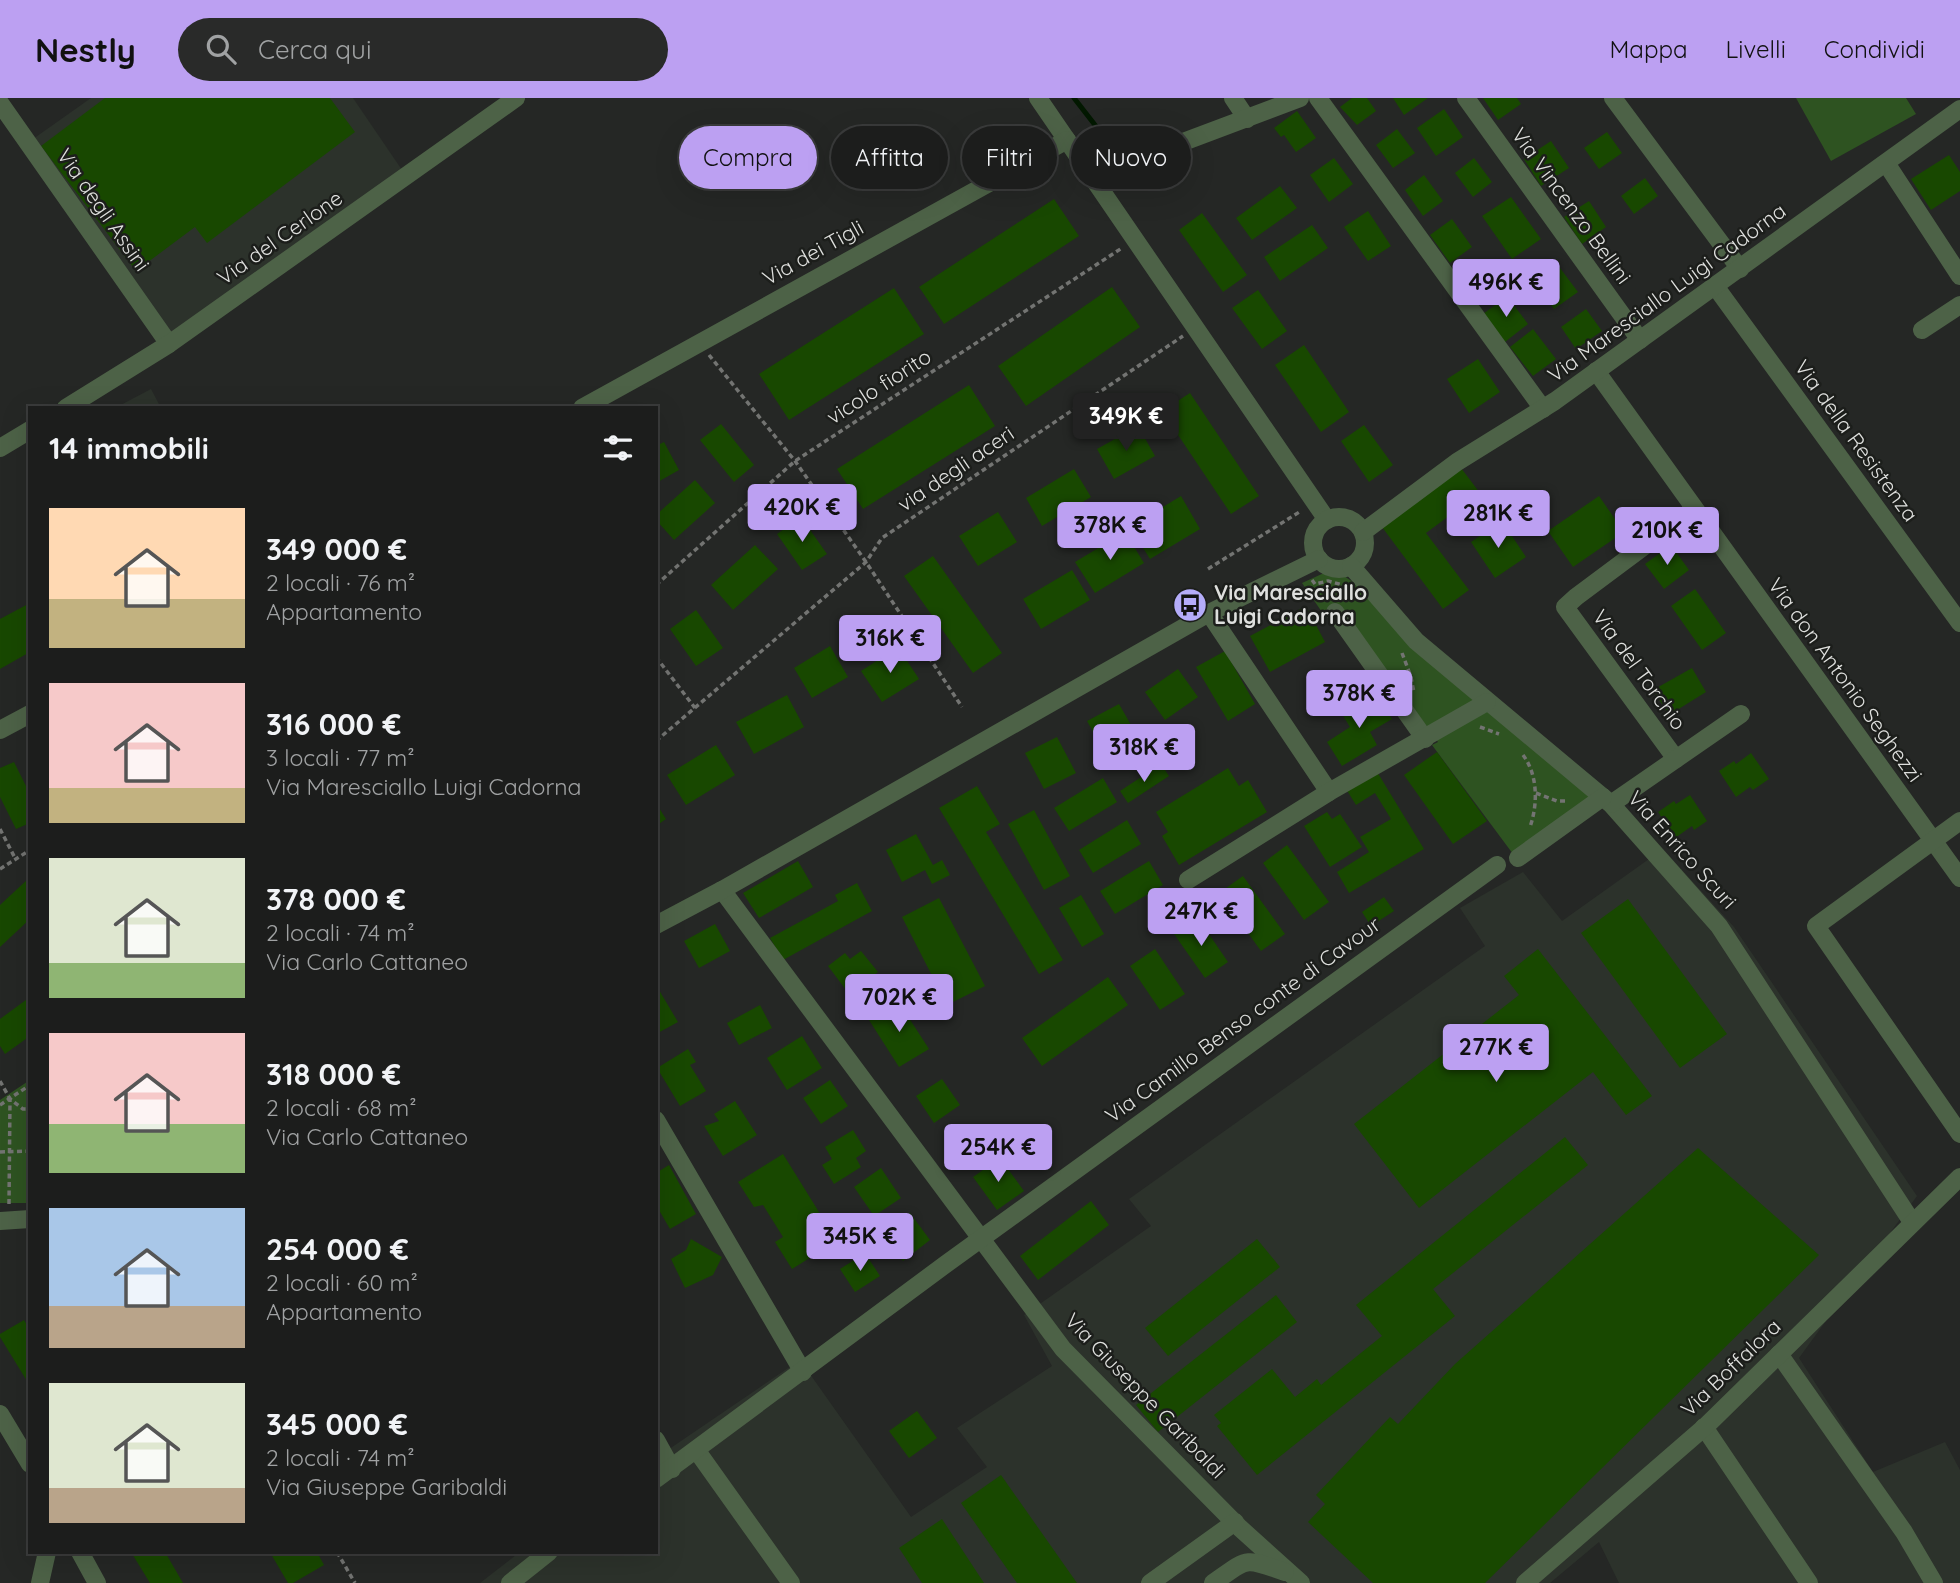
<!DOCTYPE html>
<html lang="it">
<meta charset="utf-8">
<style>
:root{--surface:#1c1d1c;--page:#292a29;--text:#f1f3f6;--muted:#a0a2a3;--line:#3a3b3b;--accent:#bca0f2}
body{margin:0;font-family:Quicksand,sans-serif;background:var(--page);color:var(--text);height:100vh;display:flex;flex-direction:column;font-size:26px;white-space:nowrap}
*{box-sizing:border-box;margin:0}
p{font-size:23px;color:var(--muted)}
.icon{flex:none;width:38px;height:38px;fill:none;stroke:currentColor;stroke-width:2;stroke-linecap:round;stroke-linejoin:round}
.map{position:relative;flex:1;overflow:hidden}
.sheet{position:absolute;left:28px;top:308px;width:630px;height:1148px;display:flex;flex-direction:column;background:var(--surface);border-radius:0px;box-shadow:0 7px 28px #0002,0 0 0 2px var(--line)}
.sheet>*{flex:none}
.guide{position:absolute;left:679px;top:28px;width:665px;height:63px;display:flex;gap:14px}
.price{position:absolute;translate:-50% -60px;padding:0 16px;border-radius:7px;background:var(--accent);color:#111;font-size:23px;line-height:46px;filter:drop-shadow(0 2px 4px #0008)}
.price::after{content:'';position:absolute;left:50%;top:42px;width:21px;height:16px;margin-left:-10px;background:inherit;clip-path:polygon(0 0,100% 0,50% 100%)}
.price.on{background:#222;color:#fff}
ul{padding:0;list-style:none}
li{display:flex;align-items:center;gap:21px;height:175px;padding:0 21px}
li span{display:grid;place-items:center;flex:none;width:196px;height:140px;border-radius:0px;color:#555}
li>.icon{margin-inline-start:auto}
span .icon{width:84px;height:84px;fill:#fffc;stroke-width:1}
li b{font-size:30px}
h2{display:flex;justify-content:space-between;align-items:center;height:84px;padding:0 21px;font-size:30px}
.pill{padding:0 24px;border-radius:32px;background:var(--surface);box-shadow:0 7px 28px #0002,0 0 0 2px var(--line);font-size:24px;line-height:63px}
.pill.on{background:var(--accent);color:#111}
header{display:flex;align-items:center;gap:42px;box-sizing:border-box;height:98px;padding:0 35px;background:var(--accent);color:#111}
header strong{font-size:33px}
nav{display:flex;gap:38px;margin-inline-start:auto;font-size:24px}
.search{width:490px;height:63px;background:var(--page);display:flex;align-items:center;gap:18px;box-sizing:border-box;padding:0 24px;border-radius:38px;color:var(--muted);font-size:26px}
.map>svg:first-child{display:block}
.built{fill:#2c322b}
.green{fill:#2e5321}
.lines{fill:none;stroke-linecap:round;stroke-linejoin:round}
.stream{stroke:#021800;stroke-width:5}
.building{fill:#184800}
.path{stroke:#737472;stroke-width:3.5;stroke-dasharray:5 3.5;stroke-linecap:butt}
.minor{stroke:#4d6247;stroke-width:18}
.labels{text-anchor:middle;stroke-width:5;stroke-linejoin:round;paint-order:stroke}
.street-label{font-size:21px;fill:#dedfdd;stroke:#1c1e1b}
.poi-label{font-size:21px;font-weight:bold;fill:#dedfdd;stroke:#1c1e1b;text-anchor:start}
</style>
<header>
<strong>Nestly</strong>
<div class="search"><svg class="icon" aria-label="search" viewBox="0 0 24 24"><circle cx="10" cy="10" r="6"/><path d="M15 15l6 6"/></svg>Cerca qui</div>
<nav><a>Mappa</a><a>Livelli</a><a>Condividi</a></nav>
</header>
<div class="map">
<svg width="1960" height="1485" viewBox="0 0 1960 1485">
<rect width="100%" height="100%" fill="#252725"/>
<g class="built">
<polygon points="91,0 353,0 402,72 171,234 33,41"/>
<polygon points="151,291 161,310 115,310"/>
<polygon points="1663,751 1734,829 1917,1098 1799,1260 1873,1374 1945,1344 1960,1372 1960,1485 1619,1485 1599,1444 1550,1485 480,1485 520,1454 656,1454 656,1360 800,1262 911,1419 987,1369 957,1330 1052,1268 1024,1217 1151,1128 1129,1101 1485,848 1460,810 1523,774 1562,823"/>
</g>
<g class="green">
<polygon points="1796,0 1906,0 1916,16 1831,63"/>
<polygon points="1324,475 1344,478 1362,490 1592,701 1513,756 1432,647 1438,644 1340,509 1324,517 1302,485"/>
<polygon points="30,982 30,1105 0,1105 0,1002"/>
</g>
<g class="lines">
<polyline class="stream" points="1074,0 1102,36"/>
</g>
<g class="building">
<polygon points="105,0 330,0 355,34 207,145 195,129 136,173 41,48"/>
<polygon points="1352,0 1367,0 1376,13 1357,27 1340,9"/>
<polygon points="1393,0 1428,0 1404,17"/>
<polygon points="1483,0 1517,0 1521,6 1498,22"/>
<polygon points="1444,11 1463,39 1436,58 1417,30"/>
<polygon points="1297,13 1316,40 1296,54 1284,37 1281,39 1274,30"/>
<polygon points="1397,31 1415,55 1393,70 1376,47"/>
<polygon points="1607,34 1622,55 1599,71 1584,50"/>
<polygon points="1551,43 1569,70 1541,88 1524,61"/>
<polygon points="1949,57 1960,74 1960,93 1931,112 1911,81"/>
<polygon points="1334,60 1353,86 1329,104 1310,77"/>
<polygon points="1474,60 1492,84 1473,99 1455,75"/>
<polygon points="1424,77 1443,103 1423,118 1405,92"/>
<polygon points="1645,80 1658,98 1634,116 1621,98"/>
<polygon points="1280,88 1297,110 1252,142 1236,120"/>
<polygon points="1511,99 1541,141 1512,161 1482,118"/>
<polygon points="1054,101 1079,138 944,226 919,189"/>
<polygon points="1589,103 1606,129 1582,146 1564,119"/>
<polygon points="1368,113 1391,148 1368,163 1344,129"/>
<polygon points="1202,115 1247,177 1223,194 1179,132"/>
<polygon points="1452,121 1472,149 1450,165 1430,137"/>
<polygon points="1312,127 1328,150 1280,183 1264,159"/>
<polygon points="1480,161 1497,185 1476,200 1458,177"/>
<polygon points="1557,166 1578,194 1554,211 1533,183"/>
<polygon points="1112,189 1140,229 1026,308 998,268"/>
<polygon points="894,190 924,236 789,322 759,276"/>
<polygon points="1258,192 1287,233 1262,251 1232,210"/>
<polygon points="1507,198 1528,226 1505,244 1483,216"/>
<polygon points="1586,211 1602,233 1576,251 1561,229"/>
<polygon points="1533,231 1556,261 1533,278 1510,249"/>
<polygon points="1304,247 1349,314 1321,334 1275,267"/>
<polygon points="1478,261 1500,294 1469,315 1447,281"/>
<polygon points="969,287 995,328 863,411 837,371"/>
<polygon points="1190,295 1259,398 1231,416 1162,313"/>
<polygon points="721,326 754,367 734,384 700,342"/>
<polygon points="1364,327 1393,367 1369,384 1341,343"/>
<polygon points="1138,328 1155,358 1114,381 1097,351"/>
<polygon points="664,344 679,372 656,385 656,348"/>
<polygon points="1461,370 1480,395 1426,435 1469,492 1443,511 1382,429"/>
<polygon points="1074,371 1091,399 1042,428 1026,400"/>
<polygon points="695,382 715,405 674,442 656,422 656,417"/>
<polygon points="1181,398 1200,431 1150,461 1130,429"/>
<polygon points="1599,398 1624,434 1573,469 1548,433"/>
<polygon points="998,414 1017,444 978,468 959,438"/>
<polygon points="801,419 827,456 802,472 777,436"/>
<polygon points="1502,423 1526,459 1495,480 1471,444"/>
<polygon points="1125,434 1144,465 1095,495 1075,464"/>
<polygon points="755,447 778,471 733,512 711,487"/>
<polygon points="1671,447 1689,472 1664,491 1645,466"/>
<polygon points="933,458 1002,555 973,575 904,478"/>
<polygon points="1072,472 1090,502 1041,531 1023,501"/>
<polygon points="1695,491 1726,535 1702,552 1671,508"/>
<polygon points="30,505 30,554 0,571 0,521"/>
<polygon points="1306,508 1325,544 1270,574 1250,538"/>
<polygon points="696,512 723,550 696,568 670,531"/>
<polygon points="830,548 848,579 812,600 794,570"/>
<polygon points="898,549 919,581 882,604 861,573"/>
<polygon points="1225,553 1255,606 1228,623 1196,569"/>
<polygon points="1692,570 1706,594 1669,617 1653,592"/>
<polygon points="1178,571 1198,599 1165,622 1145,594"/>
<polygon points="1376,596 1392,621 1370,634 1377,647 1342,668 1327,644 1350,629 1342,616"/>
<polygon points="787,597 804,629 754,656 736,624"/>
<polygon points="1119,606 1138,639 1106,657 1087,623"/>
<polygon points="1057,639 1076,675 1044,691 1025,655"/>
<polygon points="716,647 735,677 686,707 667,677"/>
<polygon points="1437,654 1487,723 1453,746 1404,677"/>
<polygon points="1751,655 1769,681 1753,692 1750,689 1736,699 1719,673 1734,663 1736,666"/>
<polygon points="14,664 30,696 30,725 16,731 0,699 0,670"/>
<polygon points="1161,666 1169,678 1128,705 1120,693"/>
<polygon points="1228,670 1239,688 1248,682 1267,714 1179,767 1162,738 1168,734 1156,714"/>
<polygon points="1376,672 1424,751 1349,795 1337,774 1369,754 1360,739 1391,721 1375,695 1356,707 1346,691"/>
<polygon points="1103,680 1117,704 1069,733 1054,710"/>
<polygon points="977,688 1000,726 986,734 1063,862 1039,876 939,710"/>
<polygon points="1690,697 1707,723 1694,732 1692,728 1675,740 1658,714 1674,703 1676,706"/>
<polygon points="656,705 666,721 656,728"/>
<polygon points="1034,712 1070,778 1044,792 1008,726"/>
<polygon points="1327,714 1332,721 1340,716 1362,749 1330,769 1304,728"/>
<polygon points="1127,722 1141,746 1093,775 1079,752"/>
<polygon points="916,736 933,767 942,762 950,777 932,786 925,772 902,784 886,752"/>
<polygon points="1287,747 1329,804 1304,822 1263,765"/>
<polygon points="798,763 813,789 759,820 743,795"/>
<polygon points="1149,763 1163,787 1115,816 1100,793"/>
<polygon points="1243,778 1285,836 1261,853 1219,795"/>
<polygon points="28,781 30,821 0,849 0,807"/>
<polygon points="857,785 872,813 783,862 770,840 838,803 835,797"/>
<polygon points="1081,797 1104,836 1082,849 1059,810"/>
<polygon points="1384,799 1394,813 1371,828 1362,814"/>
<polygon points="939,800 985,888 947,907 902,819"/>
<polygon points="1628,801 1727,936 1680,970 1581,835"/>
<polygon points="1198,820 1228,864 1205,880 1174,836"/>
<polygon points="715,826 730,853 699,870 684,843"/>
<polygon points="1155,851 1185,896 1160,912 1130,868"/>
<polygon points="1538,851 1652,998 1626,1017 1593,974 1419,1110 1354,1026 1519,897 1504,878"/>
<polygon points="861,853 878,874 849,896 828,868 845,855 850,861"/>
<polygon points="1108,879 1128,907 1042,968 1022,940"/>
<polygon points="656,887 678,924 656,936"/>
<polygon points="30,899 30,938 5,956 0,948 0,921"/>
<polygon points="898,903 929,951 899,969 869,922"/>
<polygon points="760,907 772,930 739,947 727,925"/>
<polygon points="802,938 822,970 787,992 767,960"/>
<polygon points="688,951 696,964 690,967 706,993 680,1008 657,970"/>
<polygon points="942,981 960,1007 934,1025 916,998"/>
<polygon points="830,982 848,1008 821,1026 803,1000"/>
<polygon points="735,1003 757,1037 723,1058 704,1028 719,1023 714,1016"/>
<polygon points="853,1032 866,1053 856,1060 861,1069 834,1086 822,1067 832,1061 825,1049"/>
<polygon points="1565,1039 1588,1067 1433,1191 1455,1218 1257,1377 1217,1328 1221,1325 1214,1317 1272,1271 1295,1299 1317,1281 1321,1287 1382,1238 1356,1207"/>
<polygon points="1698,1050 1819,1157 1485,1485 1373,1485 1308,1424 1325,1406 1316,1397 1390,1319 1398,1326 1455,1266"/>
<polygon points="783,1056 837,1143 792,1171 775,1144 783,1139 763,1107 754,1109 738,1084"/>
<polygon points="1000,1060 1024,1093 997,1112 973,1079"/>
<polygon points="669,1067 696,1116 670,1131 656,1107 656,1075"/>
<polygon points="881,1070 901,1100 874,1118 854,1089"/>
<polygon points="1091,1103 1109,1127 1038,1182 1020,1158"/>
<polygon points="910,1115 930,1142 903,1163 882,1136"/>
<polygon points="691,1141 722,1159 713,1177 685,1190 671,1161 686,1152"/>
<polygon points="1257,1141 1280,1169 1168,1258 1145,1230"/>
<polygon points="865,1155 880,1178 855,1194 840,1171"/>
<polygon points="1276,1197 1297,1224 1158,1334 1136,1307"/>
<polygon points="24,1222 30,1232 30,1288 0,1239 0,1236"/>
<polygon points="917,1313 937,1340 909,1360 889,1333"/>
<polygon points="1001,1377 1077,1485 1017,1485 961,1405"/>
<polygon points="942,1421 984,1485 922,1485 899,1450"/>
<polygon points="131,1454 165,1454 183,1485 150,1485"/>
<polygon points="274,1454 317,1454 324,1467 293,1485 288,1485 271,1456"/>
</g>
<g class="lines">
<g class="path">
<polyline points="709,257 795,363 866,464 962,609"/>
<polyline points="1208,471 1301,413"/>
<polyline points="1312,482 1315,486 1328,483 1343,487"/>
<polyline points="656,487 795,363 1122,150"/>
<polyline points="1402,555 1411,579 1414,595"/>
<polyline points="656,559 695,610"/>
<polyline points="1480,629 1499,636"/>
<polyline points="656,643 866,464 882,440 1183,238"/>
<path d="M1523 657C1538 677 1538 706 1530 729"/>
<polyline points="1536,695 1557,703 1567,703"/>
<polyline points="0,731 15,760"/>
<polyline points="0,771 30,752"/>
<polyline points="0,983 10,1001"/>
<polyline points="0,1007 30,987"/>
<polyline points="0,1054 30,1053"/>
<polyline points="9,1106 10,1001 23,1011 30,1011"/>
<polyline points="337,1454 355,1485"/>
</g>
<g class="minor">
<polyline points="1038,0 1327,422"/>
<polyline points="1233,0 1247,21"/>
<polyline points="1318,0 1543,311"/>
<polyline points="1466,0 1640,242"/>
<polyline points="1613,0 1740,171"/>
<polyline points="0,5 169,246"/>
<polyline points="1886,65 1960,178"/>
<polyline points="1095,81 1122,67 1300,0"/>
<polyline points="1715,188 1960,525"/>
<polyline points="1922,232 1960,207"/>
<polyline points="1596,273 1960,780"/>
<polyline points="66,310 169,246 516,0"/>
<polyline points="582,310 1067,42"/>
<polyline points="0,350 30,332"/>
<circle cx="1339" cy="445" r="26"/>
<polyline points="1363,434 1457,364 1555,303 1960,11"/>
<polyline points="1351,468 1416,543 1611,706 1719,828 1912,1124"/>
<polyline points="1335,514 1425,641"/>
<polyline points="1209,515 1329,694"/>
<polyline points="0,632 30,616"/>
<polyline points="1676,661 1565,509 1576,499 1694,411"/>
<polyline points="1611,706 1741,616"/>
<polyline points="1960,723 1816,828 1960,1036"/>
<polyline points="1518,760 1603,699"/>
<polyline points="1188,782 1329,694 1487,604"/>
<polyline points="722,792 1063,1251 1240,1430 1301,1485"/>
<polyline points="656,827 722,792 1209,515 1319,461"/>
<polyline points="656,1022 803,1274"/>
<polyline points="0,1123 30,1121"/>
<polyline points="1779,1256 1904,1434 1934,1485"/>
<polyline points="0,1316 30,1366"/>
<polyline points="1704,1329 1809,1485"/>
<polyline points="656,1342 672,1371"/>
<polyline points="697,1353 791,1485"/>
<polyline points="656,1381 946,1166 1497,767"/>
<polyline points="80,1454 97,1485"/>
<polyline points="40,1485 47,1454"/>
<polyline points="510,1485 549,1454"/>
<polyline points="1150,1485 1235,1424"/>
<path d="M1213 1485C1249 1460 1243 1459 1285 1474"/>
<polyline points="1525,1485 1707,1327 1960,1079"/>
</g>
</g>
<defs>
<g id="bus-disc" transform="scale(1.75)"><circle r="9.5" fill="#b4acf9" stroke="#1c1e1b"/><path d="M-5-6H5V4H4V6H2V4H-2V6H-4V4H-5ZM-3.5-4V0h7V-4ZM-3.5 1.2v1.5H-2V1.2ZM2 1.2v1.5H3.5V1.2Z" fill="#111"/></g>
</defs>
<g fill-rule="evenodd">
<use href="#bus-disc" x="1190" y="507"/>
</g>
<g class="labels">
<g class="street-label">
<text transform="translate(1571 108) rotate(54)" y="7">Via Vincenzo Bellini</text>
<text transform="translate(103 112) rotate(55)" y="7">Via degli Assini</text>
<text transform="translate(280 140) rotate(-35)" y="7">Via del Cerlone</text>
<text transform="translate(813 155) rotate(-29)" y="7">Via dei Tigli</text>
<text transform="translate(1667 195) rotate(-36)" y="7">Via Maresciallo Luigi Cadorna</text>
<text transform="translate(879 289) rotate(-33)" y="7">vicolo fiorito</text>
<text transform="translate(1856 343) rotate(54)" y="7">Via della Resistenza</text>
<text transform="translate(956 371) rotate(-34)" y="7">via degli aceri</text>
<text transform="translate(1639 572) rotate(54)" y="7">Via del Torchio</text>
<text transform="translate(1845 582) rotate(54)" y="7">Via don Antonio Seghezzi</text>
<text transform="translate(1682 752) rotate(48)" y="7">Via Enrico Scuri</text>
<text transform="translate(1243 922) rotate(-36)" y="7">Via Camillo Benso conte di Cavour</text>
<text transform="translate(1731 1270) rotate(-44)" y="7">Via Boffalora</text>
<text transform="translate(1145 1298) rotate(46)" y="7">Via Giuseppe Garibaldi</text>
</g>
<g class="poi-label">
<text x="1214" y="502">Via Maresciallo<tspan x="1214" dy="24">Luigi Cadorna</tspan></text>
</g>
</g>
</svg>
<b class="price" style="left:1506px;top:221px">496K €</b>
<b class="price on" style="left:1126px;top:355px">349K €</b>
<b class="price" style="left:802px;top:446px">420K €</b>
<b class="price" style="left:1498px;top:452px">281K €</b>
<b class="price" style="left:1110px;top:464px">378K €</b>
<b class="price" style="left:1667px;top:469px">210K €</b>
<b class="price" style="left:890px;top:577px">316K €</b>
<b class="price" style="left:1359px;top:632px">378K €</b>
<b class="price" style="left:1144px;top:686px">318K €</b>
<b class="price" style="left:1201px;top:850px">247K €</b>
<b class="price" style="left:899px;top:936px">702K €</b>
<b class="price" style="left:1496px;top:986px">277K €</b>
<b class="price" style="left:998px;top:1086px">254K €</b>
<b class="price" style="left:860px;top:1175px">345K €</b>
<div class="guide">
<a class="pill on">Compra</a>
<a class="pill">Affitta</a>
<a class="pill">Filtri</a>
<a class="pill">Nuovo</a>
</div>
<section class="sheet">
<h2>14 immobili<svg class="icon" aria-label="filters" viewBox="0 0 24 24"><path d="M4 7h16M4 17h16"/><circle cx="9" cy="7" r="2"/><circle cx="15" cy="17" r="2"/></svg></h2>
<ul>
<li><span style="background:linear-gradient(#ffd9b3 65%,#c2b280 0)"><svg class="icon" aria-label="home" viewBox="0 0 24 24"><path d="M3 11l9-7 9 7M6 9v11h12V9"/></svg></span><div><b>349 000 €</b><p>2 locali · 76 m²</p><p>Appartamento</p></div></li>
<li><span style="background:linear-gradient(#f6c9c9 75%,#c2b280 0)"><svg class="icon" aria-label="home" viewBox="0 0 24 24"><path d="M3 11l9-7 9 7M6 9v11h12V9"/></svg></span><div><b>316 000 €</b><p>3 locali · 77 m²</p><p>Via Maresciallo Luigi Cadorna</p></div></li>
<li><span style="background:linear-gradient(#dfe7d0 75%,#8fb573 0)"><svg class="icon" aria-label="home" viewBox="0 0 24 24"><path d="M3 11l9-7 9 7M6 9v11h12V9"/></svg></span><div><b>378 000 €</b><p>2 locali · 74 m²</p><p>Via Carlo Cattaneo</p></div></li>
<li><span style="background:linear-gradient(#f6c9c9 65%,#8fb573 0)"><svg class="icon" aria-label="home" viewBox="0 0 24 24"><path d="M3 11l9-7 9 7M6 9v11h12V9"/></svg></span><div><b>318 000 €</b><p>2 locali · 68 m²</p><p>Via Carlo Cattaneo</p></div></li>
<li><span style="background:linear-gradient(#a9c7e8 70%,#b9a48a 0)"><svg class="icon" aria-label="home" viewBox="0 0 24 24"><path d="M3 11l9-7 9 7M6 9v11h12V9"/></svg></span><div><b>254 000 €</b><p>2 locali · 60 m²</p><p>Appartamento</p></div></li>
<li><span style="background:linear-gradient(#dfe7d0 75%,#b9a48a 0)"><svg class="icon" aria-label="home" viewBox="0 0 24 24"><path d="M3 11l9-7 9 7M6 9v11h12V9"/></svg></span><div><b>345 000 €</b><p>2 locali · 74 m²</p><p>Via Giuseppe Garibaldi</p></div></li>
</ul>
</section>
</div>
